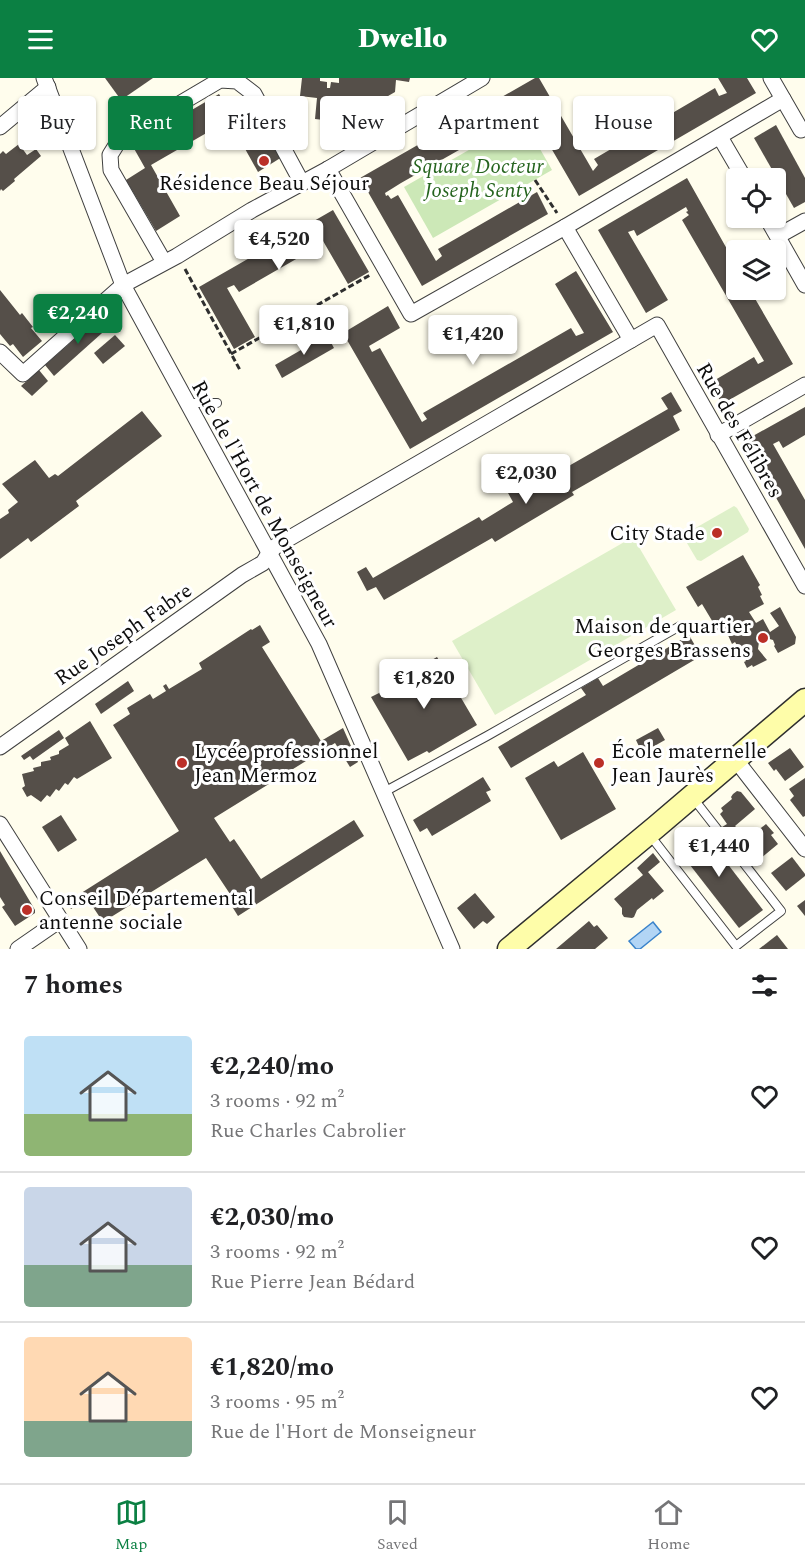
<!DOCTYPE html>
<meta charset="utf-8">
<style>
:root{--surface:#fff;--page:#f6f6f6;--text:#202124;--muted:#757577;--line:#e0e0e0;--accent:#0b8043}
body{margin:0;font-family:Spectral,serif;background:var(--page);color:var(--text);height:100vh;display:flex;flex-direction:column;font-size:22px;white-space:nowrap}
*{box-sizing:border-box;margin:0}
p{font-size:20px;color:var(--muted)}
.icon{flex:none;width:33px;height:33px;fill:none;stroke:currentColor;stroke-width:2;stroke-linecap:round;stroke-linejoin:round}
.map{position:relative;height:871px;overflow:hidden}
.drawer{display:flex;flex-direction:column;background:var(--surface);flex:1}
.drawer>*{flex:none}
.banner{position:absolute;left:18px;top:18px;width:770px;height:54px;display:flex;gap:12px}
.tools{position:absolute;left:726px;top:90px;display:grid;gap:12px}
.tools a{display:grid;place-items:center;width:60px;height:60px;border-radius:6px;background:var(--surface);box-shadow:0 2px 4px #0004;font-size:30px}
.price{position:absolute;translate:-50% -51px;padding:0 14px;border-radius:6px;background:#fff;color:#222;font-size:20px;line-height:39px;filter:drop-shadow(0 2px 3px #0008)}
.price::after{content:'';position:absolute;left:50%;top:36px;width:18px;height:14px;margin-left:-9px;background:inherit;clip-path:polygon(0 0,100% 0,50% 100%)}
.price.selected{background:var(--accent);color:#fff}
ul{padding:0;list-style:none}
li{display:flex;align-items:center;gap:18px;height:150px;padding:0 24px}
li+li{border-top:2px solid var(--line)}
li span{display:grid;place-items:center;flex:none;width:168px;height:120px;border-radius:6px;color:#555}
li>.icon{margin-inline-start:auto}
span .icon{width:72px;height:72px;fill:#fffc;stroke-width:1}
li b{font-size:26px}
h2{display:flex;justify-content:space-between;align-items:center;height:72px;padding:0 24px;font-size:26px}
.pill{padding:0 21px;border-radius:6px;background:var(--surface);box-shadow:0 2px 4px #0004;font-size:21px;line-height:54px}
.pill.selected{background:var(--accent);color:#fff}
header{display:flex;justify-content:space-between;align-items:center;height:78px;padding:0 24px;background:var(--accent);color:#fff;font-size:27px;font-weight:800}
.menu{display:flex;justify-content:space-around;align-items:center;height:84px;border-top:2px solid var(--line);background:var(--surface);font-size:16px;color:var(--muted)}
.menu a{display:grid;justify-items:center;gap:3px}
.menu .selected{color:var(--accent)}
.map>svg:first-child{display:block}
.green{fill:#cce8b7}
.pitch{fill:#def0c9}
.water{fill:#b2d5f5;stroke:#3a83cb;stroke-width:1.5}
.building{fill:#554f49}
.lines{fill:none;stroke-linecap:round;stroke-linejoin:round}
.lane-casing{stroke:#404040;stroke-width:10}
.street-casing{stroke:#404040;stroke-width:17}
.secondary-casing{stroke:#2f2f2f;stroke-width:25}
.path{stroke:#2f2f2f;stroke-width:3;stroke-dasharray:6 3;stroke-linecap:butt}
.lane{stroke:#fff;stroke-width:8}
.street{stroke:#fff;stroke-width:15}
.secondary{stroke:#fefda9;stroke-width:22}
.poi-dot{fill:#bb2f27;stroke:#fff;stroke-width:2}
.labels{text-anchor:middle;stroke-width:6;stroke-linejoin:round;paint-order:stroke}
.park-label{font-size:21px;font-style:italic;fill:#25641e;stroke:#fff}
.poi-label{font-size:21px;fill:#0d0d0d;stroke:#fff;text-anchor:start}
.street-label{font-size:21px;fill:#0d0d0d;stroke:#fff}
</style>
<header><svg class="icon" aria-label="menu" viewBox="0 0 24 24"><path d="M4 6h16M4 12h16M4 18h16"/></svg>Dwello<svg class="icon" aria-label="heart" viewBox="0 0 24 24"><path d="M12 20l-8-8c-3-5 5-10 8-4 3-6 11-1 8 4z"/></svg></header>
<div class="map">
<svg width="805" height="871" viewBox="0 0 805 871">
<rect width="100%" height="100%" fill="#fffded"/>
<polygon class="green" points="523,41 552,92 433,160 404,109"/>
<g class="pitch">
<polygon points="734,428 737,430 749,451 748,454 701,483 697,482 684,460 685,456"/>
<polygon points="633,459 676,532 495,637 452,563"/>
</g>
<polygon class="water" points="653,844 661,854 640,871 636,871 629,863"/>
<g class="building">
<polygon points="105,0 153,0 121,22"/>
<polygon points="302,0 320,0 320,3 327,4 327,10 330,10 331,4 339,5 339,0 410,0 409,4 396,2 395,14 333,50 333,46 324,44 324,42 315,41 317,20 300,18"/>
<polygon points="535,0 539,0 593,93 598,87 594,81 715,10 719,18 727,15 718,0 747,0 756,15 579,118 533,39 540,35 538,31 540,30 538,27 401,105 385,115 386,118 388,117 391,121 398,117 436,183 442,178 438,171 537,114 548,136 422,208 360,100"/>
<polygon points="219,16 233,39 252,28 282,79 258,94 229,42 151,87 180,138 156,153 126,102 145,90 132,67"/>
<polygon points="776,47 805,100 805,124 794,130 754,60"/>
<polygon points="19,66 27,77 36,71 41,78 14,101 15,103 3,113 1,111 0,113 0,76 3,73 6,76"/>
<polygon points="687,100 736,187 736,212 750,212 793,286 722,326 710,305 754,279 758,286 764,283 682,142 689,137 686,134 688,133 686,129 637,158 634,152 628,154 668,222 646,235 598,152"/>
<polygon points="333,132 369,194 348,206 319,156 313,163 317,169 239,214 234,207 227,210 255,259 234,271 199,209"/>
<polygon points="576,193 613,254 410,371 343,255 388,228 400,250 369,268 372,274 380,270 422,344 427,341 423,335 571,250 576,258 584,255 555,206"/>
<polygon points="0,212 20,237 22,235 33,249 31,250 42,263 23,279 13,266 10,268 0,256"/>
<polygon points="102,237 111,247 54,298 45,287"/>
<polygon points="115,257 125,268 103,286 94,275"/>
<polygon points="327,257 334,270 282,300 275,287"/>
<polygon points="39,292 48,303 32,318 21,308"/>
<polygon points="671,314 682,333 673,338 680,352 572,414 574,417 495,464 492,460 384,522 376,509 367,513 357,494 366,489 373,500 479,439 482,443 513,424 508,415 516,413 525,406 530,415 562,397 560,393 668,331 661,320"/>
<polygon points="805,329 805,357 783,370 779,363 773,366 805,422 805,471 744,363"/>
<polygon points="142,333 162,358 76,423 79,428 31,464 28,460 0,481 0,441 9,435 8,432 18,424 2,406 35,382 49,400 55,396 58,398"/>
<polygon points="743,477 760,507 758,509 762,517 760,518 764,526 749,534 756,545 763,541 770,554 779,548 770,535 780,529 796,559 795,566 778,575 774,568 775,567 773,562 766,560 759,564 758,571 767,582 753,589 752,587 747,590 744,584 746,583 735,564 732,566 727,555 733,552 731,549 720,556 702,526 698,529 686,509"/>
<polygon points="260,547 270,564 262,569 321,663 343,650 358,684 350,689 335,665 214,740 230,764 234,761 261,801 354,742 364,758 238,838 228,822 232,819 206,780 103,844 87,820 71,831 67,824 179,753 113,647 130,636 127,630 150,616 153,621 166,613 163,608 166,606 169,611 202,591 199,585 251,551 252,552"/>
<polygon points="689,557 701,578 511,690 498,669 586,617 581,610 598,600 603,608"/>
<polygon points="437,579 477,647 429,675 427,673 408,683 371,619 391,609 390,606"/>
<polygon points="128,603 134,613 101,636 95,626"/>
<polygon points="90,643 112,680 77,701 74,699 68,707 65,705 59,713 56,711 50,719 47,717 41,724 31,717 27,719 22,710 25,708 22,696 34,693 33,690 41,688 41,684 51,682 50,679 59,676 59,673 69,667 65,660"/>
<polygon points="658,650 665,662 642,675 636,662"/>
<polygon points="59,652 64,660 33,682 30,678 24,682 21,678"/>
<polygon points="790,670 804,689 785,703 776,691 774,693 768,685"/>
<polygon points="583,674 616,731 561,762 525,700 554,683 558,689"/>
<polygon points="483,699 491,712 486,714 491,723 432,758 427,750 420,754 413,742"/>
<polygon points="805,700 805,738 803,739 790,722 794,718 789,711"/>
<polygon points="737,713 741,714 755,731 735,748 741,754 732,761 722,749 727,746 720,736 723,733 721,730 732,721 731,719 733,716"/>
<polygon points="61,737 77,762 58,774 42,749"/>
<polygon points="766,746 774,755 771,757 778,766 760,781 746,762"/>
<polygon points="700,750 763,832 739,850 676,769"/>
<polygon points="0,773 35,832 35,835 15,848 2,829 5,827 0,819"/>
<polygon points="653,775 660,784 648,794 664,813 653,822 652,820 637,832 634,839 632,840 624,839 622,836 622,830 614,821 643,797 637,790"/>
<polygon points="792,779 805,796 805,798 786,813 771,795"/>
<polygon points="475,815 495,839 487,846 483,843 474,851 457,830"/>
<polygon points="805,822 805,838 797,828"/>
<polygon points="589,843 594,849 597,847 608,860 595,871 556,871"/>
<polygon points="777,857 788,871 759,871"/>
</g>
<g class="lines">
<g class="lane-casing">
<g id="lane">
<polyline points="186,325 217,325"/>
<polyline points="384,714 487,658 680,548"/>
<polyline points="649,756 736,868 781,833 693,720"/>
</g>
</g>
<g class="street-casing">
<g id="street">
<polyline points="44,0 123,207 319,566 452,871"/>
<polyline points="771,0 801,52"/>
<polyline points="0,49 48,9"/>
<polyline points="720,59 744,100"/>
<polyline points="328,91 411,236 565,149 783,21"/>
<polyline points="767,140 805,207"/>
<polyline points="565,149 631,262"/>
<polyline points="778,158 805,143"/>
<polyline points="164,184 111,92 110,77 120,61 220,2 237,3 254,16 302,105"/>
<polyline points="0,274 23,296 123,207 177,178 252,132 328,91 482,0"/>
<polyline points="718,357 805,307"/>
<polyline points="0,669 242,497 263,485 269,475 276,468 657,247 805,508"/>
<polyline points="735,681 805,771"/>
<polyline points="0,746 79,871"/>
<polyline points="18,871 60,842"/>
</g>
</g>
<g class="secondary-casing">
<polyline id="secondary" points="509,871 656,749 805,622"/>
</g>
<g class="path">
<polyline points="535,102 557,135"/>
<polyline points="185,191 240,292"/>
<polyline points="231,276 370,197"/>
</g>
<use href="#lane" class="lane"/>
<use href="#street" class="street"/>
<use href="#secondary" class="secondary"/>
</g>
<g class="poi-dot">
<circle cx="264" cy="83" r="6"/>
<circle cx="717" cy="455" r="6"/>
<circle cx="763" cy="560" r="6"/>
<circle cx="182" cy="685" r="6"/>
<circle cx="599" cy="685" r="6"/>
<circle cx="27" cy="832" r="6"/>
</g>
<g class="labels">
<g class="park-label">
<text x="478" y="95">Square Docteur<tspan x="478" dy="24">Joseph Senty</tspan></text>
</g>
<g class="poi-label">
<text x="264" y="112" text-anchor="middle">Résidence Beau Séjour</text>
<text x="705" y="462" text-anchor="end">City Stade</text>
<text x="751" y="555" text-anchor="end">Maison de quartier<tspan x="751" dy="24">Georges Brassens</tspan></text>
<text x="194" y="680">Lycée professionnel<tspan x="194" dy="24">Jean Mermoz</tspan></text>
<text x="611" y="680">École maternelle<tspan x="611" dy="24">Jean Jaurès</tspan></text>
<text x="39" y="827">Conseil Départemental<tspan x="39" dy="24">antenne sociale</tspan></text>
</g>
<g class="street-label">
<text transform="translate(740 352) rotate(60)" y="7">Rue des Félibres</text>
<text transform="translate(265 426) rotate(61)" y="7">Rue de l'Hort de Monseigneur</text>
<text transform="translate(123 556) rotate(-35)" y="7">Rue Joseph Fabre</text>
</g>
</g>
</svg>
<div class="tools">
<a><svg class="icon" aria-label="locate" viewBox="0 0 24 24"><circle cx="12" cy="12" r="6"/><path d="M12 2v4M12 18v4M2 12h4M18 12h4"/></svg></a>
<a><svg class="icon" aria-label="layers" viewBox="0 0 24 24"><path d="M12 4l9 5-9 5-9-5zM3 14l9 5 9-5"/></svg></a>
</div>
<b class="price" style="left:279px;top:193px">€4,520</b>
<b class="price selected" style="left:78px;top:267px">€2,240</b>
<b class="price" style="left:304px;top:278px">€1,810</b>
<b class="price" style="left:473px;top:288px">€1,420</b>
<b class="price" style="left:526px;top:427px">€2,030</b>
<b class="price" style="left:424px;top:632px">€1,820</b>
<b class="price" style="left:719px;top:800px">€1,440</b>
<div class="banner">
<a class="pill">Buy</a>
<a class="pill selected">Rent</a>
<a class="pill">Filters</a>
<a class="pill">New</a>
<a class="pill">Apartment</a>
<a class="pill">House</a>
</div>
</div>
<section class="drawer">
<h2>7 homes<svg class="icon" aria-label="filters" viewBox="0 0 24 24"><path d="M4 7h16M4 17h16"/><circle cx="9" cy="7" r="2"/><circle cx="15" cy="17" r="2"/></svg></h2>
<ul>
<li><span style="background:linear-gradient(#bfe0f5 65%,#8fb573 0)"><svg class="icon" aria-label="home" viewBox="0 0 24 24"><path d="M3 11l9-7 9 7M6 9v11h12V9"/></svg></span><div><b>€2,240/mo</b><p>3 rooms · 92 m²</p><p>Rue Charles Cabrolier</p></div><svg class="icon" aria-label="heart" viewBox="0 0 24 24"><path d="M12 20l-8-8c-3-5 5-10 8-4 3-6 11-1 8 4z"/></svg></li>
<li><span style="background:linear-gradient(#c9d6e8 65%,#7fa58c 0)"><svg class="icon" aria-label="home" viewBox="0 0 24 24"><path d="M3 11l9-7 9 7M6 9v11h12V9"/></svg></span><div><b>€2,030/mo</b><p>3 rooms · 92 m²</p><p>Rue Pierre Jean Bédard</p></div><svg class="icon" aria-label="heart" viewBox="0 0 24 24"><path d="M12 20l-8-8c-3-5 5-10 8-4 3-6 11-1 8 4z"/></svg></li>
<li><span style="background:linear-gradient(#ffd9b3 70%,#7fa58c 0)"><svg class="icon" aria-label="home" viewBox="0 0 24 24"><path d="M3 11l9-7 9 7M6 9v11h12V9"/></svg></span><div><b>€1,820/mo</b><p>3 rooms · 95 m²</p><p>Rue de l'Hort de Monseigneur</p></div><svg class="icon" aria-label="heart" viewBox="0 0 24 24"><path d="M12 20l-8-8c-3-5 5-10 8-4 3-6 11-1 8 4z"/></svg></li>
</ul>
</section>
<nav class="menu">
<a class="selected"><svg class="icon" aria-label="map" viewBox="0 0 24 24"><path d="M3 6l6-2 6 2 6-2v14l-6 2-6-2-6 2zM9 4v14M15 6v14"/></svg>Map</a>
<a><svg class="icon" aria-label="saved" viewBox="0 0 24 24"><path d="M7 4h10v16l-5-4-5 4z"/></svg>Saved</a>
<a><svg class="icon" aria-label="home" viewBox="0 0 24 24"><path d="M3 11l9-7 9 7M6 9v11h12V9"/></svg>Home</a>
</nav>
